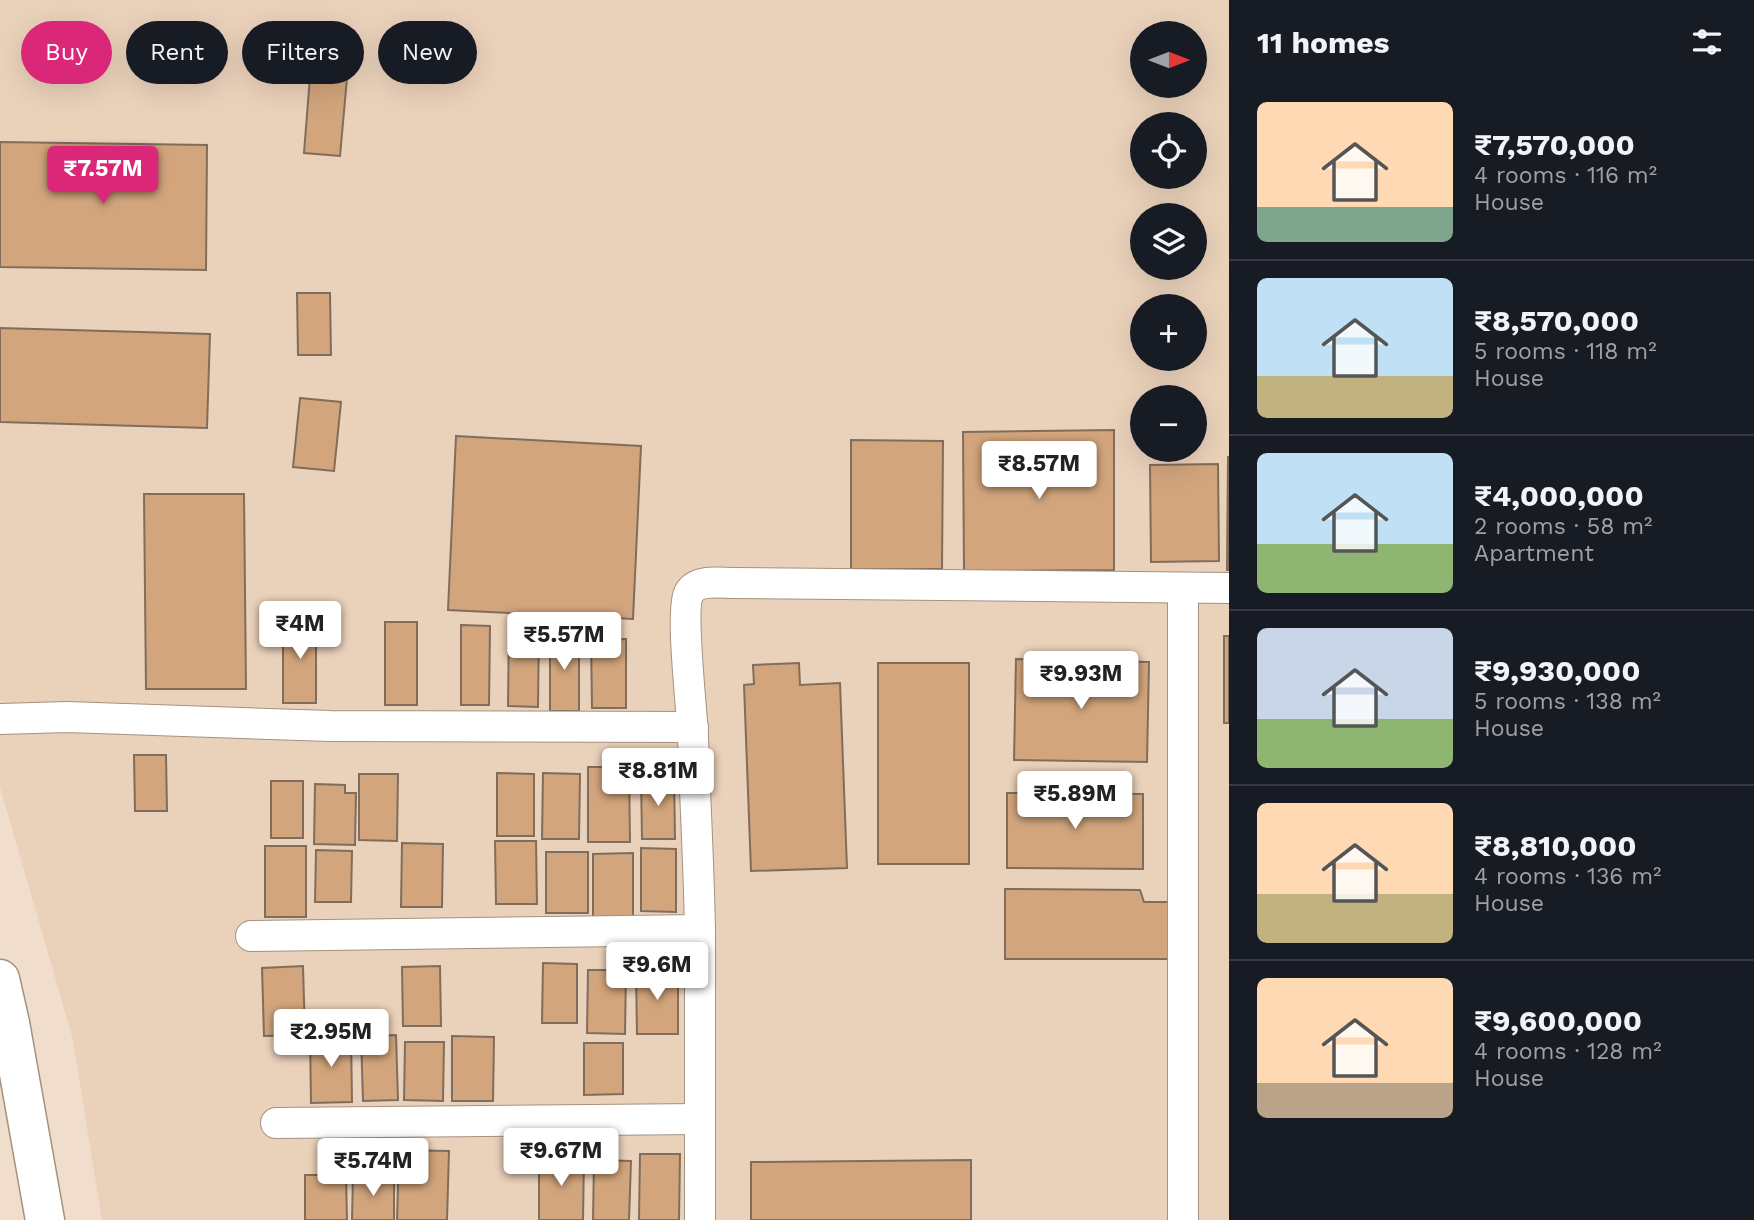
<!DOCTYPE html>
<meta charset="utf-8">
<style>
:root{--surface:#171b24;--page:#242831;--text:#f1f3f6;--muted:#9ea1a6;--line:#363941;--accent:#db2777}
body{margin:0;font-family:"Work Sans",sans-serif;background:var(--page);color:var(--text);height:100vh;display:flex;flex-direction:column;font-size:26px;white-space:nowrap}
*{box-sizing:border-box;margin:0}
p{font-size:23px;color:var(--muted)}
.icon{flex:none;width:38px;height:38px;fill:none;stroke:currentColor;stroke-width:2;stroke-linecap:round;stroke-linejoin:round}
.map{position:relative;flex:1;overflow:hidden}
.side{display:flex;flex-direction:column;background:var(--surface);width:525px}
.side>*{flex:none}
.hud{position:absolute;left:21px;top:21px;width:665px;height:63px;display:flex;gap:14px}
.needle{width:46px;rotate:90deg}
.controls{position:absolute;left:1130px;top:21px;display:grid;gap:14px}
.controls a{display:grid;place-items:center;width:77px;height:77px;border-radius:50%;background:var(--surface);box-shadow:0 7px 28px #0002;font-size:35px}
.price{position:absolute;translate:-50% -60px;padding:0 16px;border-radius:7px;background:#fff;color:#222;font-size:23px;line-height:46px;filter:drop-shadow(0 2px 4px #0008)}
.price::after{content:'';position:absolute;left:50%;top:42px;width:21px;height:16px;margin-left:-10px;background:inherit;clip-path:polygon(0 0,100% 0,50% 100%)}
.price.selected{background:var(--accent);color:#fff}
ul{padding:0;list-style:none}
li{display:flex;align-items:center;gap:21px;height:175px;padding:0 28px}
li+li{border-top:2px solid var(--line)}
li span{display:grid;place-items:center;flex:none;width:196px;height:140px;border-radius:10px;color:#555}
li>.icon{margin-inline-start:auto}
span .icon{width:84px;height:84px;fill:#fffc;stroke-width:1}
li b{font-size:30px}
h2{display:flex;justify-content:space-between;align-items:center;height:84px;padding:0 28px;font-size:30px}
.tag{padding:0 24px;border-radius:32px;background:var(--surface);box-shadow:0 7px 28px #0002;font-size:24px;line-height:63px}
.tag.selected{background:var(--accent);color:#fff}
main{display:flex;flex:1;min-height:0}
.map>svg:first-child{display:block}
.built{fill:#ead1ba;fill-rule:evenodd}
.building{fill:#d2a57c;stroke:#7f6d5e;stroke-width:2}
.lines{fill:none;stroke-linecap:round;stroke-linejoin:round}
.street-casing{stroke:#a49281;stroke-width:32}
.secondary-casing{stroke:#a49281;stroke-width:41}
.street{stroke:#fff;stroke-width:30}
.secondary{stroke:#fff;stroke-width:38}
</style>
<main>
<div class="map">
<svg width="1229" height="1220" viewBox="0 0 1229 1220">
<rect width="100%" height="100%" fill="#f1ddcc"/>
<path class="built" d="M0 0H1229V1220H102L72 1036 0 787ZM1143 33H1195V86H1143ZM1143 124H1195V177H1143ZM1143 215H1195V268H1143ZM1143 306H1195V359H1143ZM1143 397H1195V450H1143Z"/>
<g class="building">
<polygon points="311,64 348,67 340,156 304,153"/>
<polygon points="0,142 207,145 206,270 0,267"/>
<polygon points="297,293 330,293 331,355 298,355"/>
<polygon points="0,328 210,334 207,428 0,422"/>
<polygon points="300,398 341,402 334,471 293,467"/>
<polygon points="1114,430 1114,570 964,571 963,432"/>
<polygon points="456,436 641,446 633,619 448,610"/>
<polygon points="851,440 943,441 942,569 851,569"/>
<polygon points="1228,457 1229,457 1229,570 1227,570"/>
<polygon points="1218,464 1219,561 1151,562 1150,465"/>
<polygon points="144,494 244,494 246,689 146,689"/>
<rect x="283" y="619" width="33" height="84"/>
<rect x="385" y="622" width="32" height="83"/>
<polygon points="461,625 490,626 489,705 461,705"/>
<polygon points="509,626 539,626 538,707 508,706"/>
<polygon points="550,632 579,633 579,711 550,711"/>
<rect x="1224" y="636" width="5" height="87"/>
<polygon points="626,639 626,708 592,708 591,640"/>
<polygon points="1016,659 1149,662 1147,762 1014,760"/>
<polygon points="799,663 800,685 840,683 847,868 751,871 744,685 754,684 753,665"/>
<rect x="878" y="663" width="91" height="201"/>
<polygon points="134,755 166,755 167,811 135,811"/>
<polygon points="588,767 629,767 630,842 588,842"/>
<polygon points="497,773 534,774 534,836 497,836"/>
<polygon points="543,773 580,774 579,839 542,839"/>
<polygon points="359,774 398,774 397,841 359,840"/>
<polygon points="641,777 674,777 675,839 642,839"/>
<rect x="271" y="781" width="32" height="57"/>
<polygon points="315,784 345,785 345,793 356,793 355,845 314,844"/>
<polygon points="1007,793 1143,794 1143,869 1007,868"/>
<polygon points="495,841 536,841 537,904 496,904"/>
<polygon points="402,843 443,844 442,907 401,907"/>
<rect x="265" y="846" width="41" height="71"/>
<polygon points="641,848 676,849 676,912 641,911"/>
<polygon points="316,850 352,851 351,902 315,902"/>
<rect x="546" y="852" width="42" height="61"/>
<polygon points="633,853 633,918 593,918 593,854"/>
<polygon points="1005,889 1140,890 1144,902 1168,902 1168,959 1005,959"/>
<polygon points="543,963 577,964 577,1023 542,1023"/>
<polygon points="303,966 305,1035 264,1036 262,968"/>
<polygon points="440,966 441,1026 403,1026 402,967"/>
<polygon points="588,970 626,970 625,1034 587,1033"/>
<polygon points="636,971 678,971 678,1034 637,1034"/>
<polygon points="310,1035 351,1035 352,1102 311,1103"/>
<polygon points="396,1035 398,1100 363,1101 361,1036"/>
<polygon points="452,1036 494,1037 493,1101 452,1101"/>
<polygon points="405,1042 444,1042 443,1101 404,1100"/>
<polygon points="584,1043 623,1043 623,1094 584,1095"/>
<polygon points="399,1150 449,1151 447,1220 397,1220"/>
<polygon points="640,1154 680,1154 679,1220 639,1220"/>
<polygon points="539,1157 584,1157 583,1220 539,1220"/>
<polygon points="594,1160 631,1161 629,1220 593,1220"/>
<polygon points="971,1160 971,1220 751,1220 751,1162"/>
<polygon points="305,1175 346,1175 347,1220 305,1220"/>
<polygon points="353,1175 394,1175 394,1220 352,1220"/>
</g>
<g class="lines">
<g class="street-casing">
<g id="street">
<polyline points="1183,588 1183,1220"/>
<polyline points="0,719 67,717 330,726 693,727"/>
<polyline points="251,936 700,930"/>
<polyline points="276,1123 700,1119"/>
<path d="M700 1220C700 1124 700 1028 700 933 699 867 695 801 693 736 692 711 680 609 689 593 697 579 720 583 734 583L1229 588"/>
</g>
</g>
<g class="secondary-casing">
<polyline id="secondary" points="0,979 10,1023 45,1220"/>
</g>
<use href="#street" class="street"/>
<use href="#secondary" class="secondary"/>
</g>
</svg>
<div class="controls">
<a><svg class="needle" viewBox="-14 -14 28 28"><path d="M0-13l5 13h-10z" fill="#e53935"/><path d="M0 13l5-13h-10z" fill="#9ea1a6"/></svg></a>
<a><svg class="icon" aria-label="locate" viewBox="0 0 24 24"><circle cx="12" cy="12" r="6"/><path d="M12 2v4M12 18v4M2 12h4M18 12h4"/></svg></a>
<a><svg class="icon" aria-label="layers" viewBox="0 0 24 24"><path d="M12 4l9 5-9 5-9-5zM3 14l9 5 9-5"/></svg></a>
<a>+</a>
<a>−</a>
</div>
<b class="price selected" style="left:103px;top:206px">₹7.57M</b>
<b class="price" style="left:1039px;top:501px">₹8.57M</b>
<b class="price" style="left:300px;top:661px">₹4M</b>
<b class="price" style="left:564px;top:672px">₹5.57M</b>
<b class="price" style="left:1081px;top:711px">₹9.93M</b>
<b class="price" style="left:658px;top:808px">₹8.81M</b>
<b class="price" style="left:1075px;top:831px">₹5.89M</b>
<b class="price" style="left:657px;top:1002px">₹9.6M</b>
<b class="price" style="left:331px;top:1069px">₹2.95M</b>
<b class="price" style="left:561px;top:1188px">₹9.67M</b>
<b class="price" style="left:373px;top:1198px">₹5.74M</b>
<div class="hud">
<a class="tag selected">Buy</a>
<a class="tag">Rent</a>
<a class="tag">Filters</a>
<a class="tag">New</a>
</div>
</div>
<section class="side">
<h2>11 homes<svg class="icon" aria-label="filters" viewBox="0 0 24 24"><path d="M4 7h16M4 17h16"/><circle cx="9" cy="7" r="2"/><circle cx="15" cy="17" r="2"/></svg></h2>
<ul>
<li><span style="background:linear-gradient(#ffd9b3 75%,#7fa58c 0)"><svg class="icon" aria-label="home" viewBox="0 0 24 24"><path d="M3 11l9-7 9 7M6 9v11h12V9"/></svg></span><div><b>₹7,570,000</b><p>4 rooms · 116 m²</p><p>House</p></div></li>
<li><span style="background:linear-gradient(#bfe0f5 70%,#c2b280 0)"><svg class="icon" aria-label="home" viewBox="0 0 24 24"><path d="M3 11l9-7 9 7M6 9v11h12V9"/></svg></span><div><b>₹8,570,000</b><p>5 rooms · 118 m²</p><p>House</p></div></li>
<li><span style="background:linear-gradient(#bfe0f5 65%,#8fb573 0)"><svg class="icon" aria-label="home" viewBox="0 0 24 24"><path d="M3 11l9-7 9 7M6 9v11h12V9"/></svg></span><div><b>₹4,000,000</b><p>2 rooms · 58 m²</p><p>Apartment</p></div></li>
<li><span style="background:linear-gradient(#c9d6e8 65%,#8fb573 0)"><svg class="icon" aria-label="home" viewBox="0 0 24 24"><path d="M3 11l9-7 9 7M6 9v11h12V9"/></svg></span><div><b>₹9,930,000</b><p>5 rooms · 138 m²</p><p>House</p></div></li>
<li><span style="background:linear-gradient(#ffd9b3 65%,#c2b280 0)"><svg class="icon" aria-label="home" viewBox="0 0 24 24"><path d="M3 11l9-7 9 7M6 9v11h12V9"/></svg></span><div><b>₹8,810,000</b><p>4 rooms · 136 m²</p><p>House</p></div></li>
<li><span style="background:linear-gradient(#ffd9b3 75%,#b9a48a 0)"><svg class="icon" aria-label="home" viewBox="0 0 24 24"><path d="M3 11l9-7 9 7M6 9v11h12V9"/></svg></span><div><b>₹9,600,000</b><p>4 rooms · 128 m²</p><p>House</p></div></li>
</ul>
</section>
</main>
